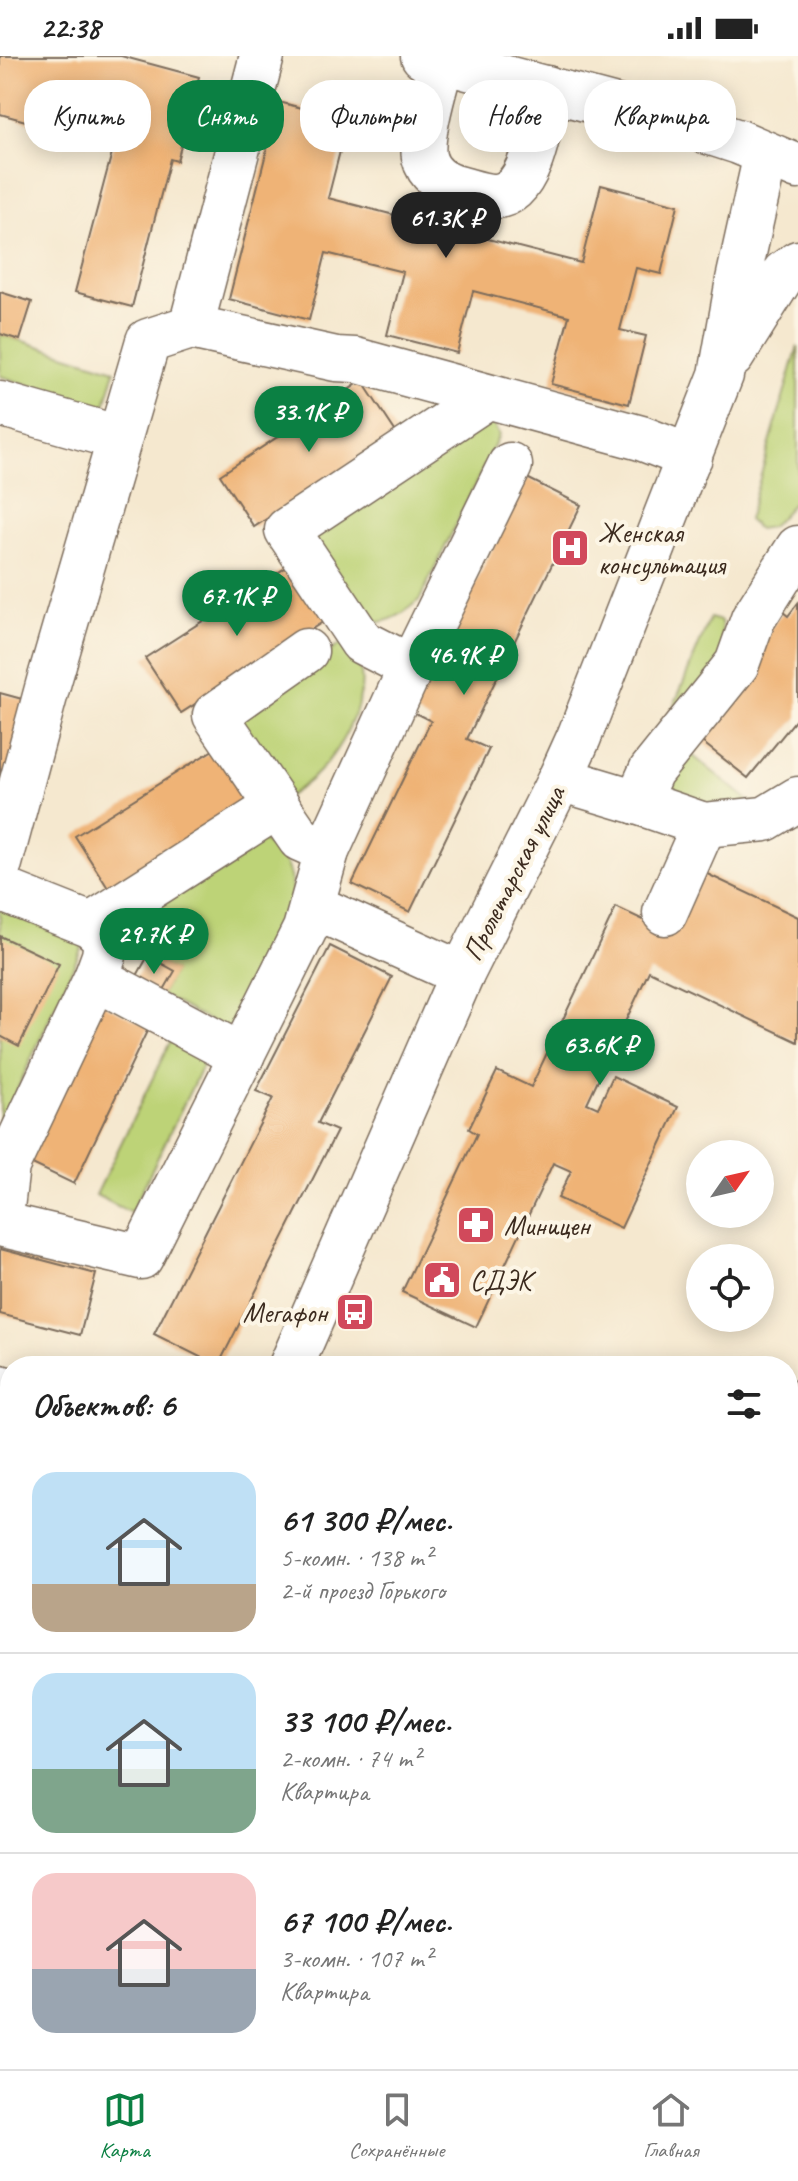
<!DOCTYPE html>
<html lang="ru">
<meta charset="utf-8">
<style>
:root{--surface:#fff;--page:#f2f2f2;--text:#222;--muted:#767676;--line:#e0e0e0;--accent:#0b8043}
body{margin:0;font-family:Caveat,sans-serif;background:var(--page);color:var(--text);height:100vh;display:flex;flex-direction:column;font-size:30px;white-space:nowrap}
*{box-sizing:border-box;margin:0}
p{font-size:26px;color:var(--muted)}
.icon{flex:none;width:44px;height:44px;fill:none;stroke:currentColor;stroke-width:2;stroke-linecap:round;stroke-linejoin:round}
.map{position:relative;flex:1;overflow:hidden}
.details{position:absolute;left:0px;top:1300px;width:798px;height:714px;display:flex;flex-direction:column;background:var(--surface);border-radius:32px 32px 0 0;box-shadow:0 4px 20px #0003}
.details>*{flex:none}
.banner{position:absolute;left:24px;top:24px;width:750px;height:72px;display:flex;gap:16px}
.needle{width:52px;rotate:56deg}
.fabs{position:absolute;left:686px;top:1084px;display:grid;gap:16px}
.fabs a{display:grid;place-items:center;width:88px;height:88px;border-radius:50%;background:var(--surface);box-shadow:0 4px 20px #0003;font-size:40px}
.price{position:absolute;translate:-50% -68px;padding:0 18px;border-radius:28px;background:var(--accent);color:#fff;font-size:26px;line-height:52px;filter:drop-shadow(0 2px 4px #0008)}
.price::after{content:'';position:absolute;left:50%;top:48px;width:24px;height:18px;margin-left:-12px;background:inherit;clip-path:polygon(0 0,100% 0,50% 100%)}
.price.selected{background:#222;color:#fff}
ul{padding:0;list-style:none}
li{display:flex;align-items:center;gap:24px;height:200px;padding:0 32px}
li+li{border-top:2px solid var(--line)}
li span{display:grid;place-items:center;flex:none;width:224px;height:160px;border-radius:24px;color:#555}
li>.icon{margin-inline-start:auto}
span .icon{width:96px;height:96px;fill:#fffc;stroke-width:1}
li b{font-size:34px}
h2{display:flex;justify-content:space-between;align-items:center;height:96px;padding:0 32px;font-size:34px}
.chip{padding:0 28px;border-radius:32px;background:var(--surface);box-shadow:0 4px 20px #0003;font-size:28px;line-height:72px}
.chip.selected{background:var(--accent);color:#fff}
.status{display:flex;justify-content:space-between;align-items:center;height:56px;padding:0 40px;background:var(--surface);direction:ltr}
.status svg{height:22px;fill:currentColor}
.dock{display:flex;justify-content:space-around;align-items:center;height:112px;border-top:2px solid var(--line);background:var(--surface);font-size:22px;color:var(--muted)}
.dock a{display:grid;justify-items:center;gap:4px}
.dock .selected{color:var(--accent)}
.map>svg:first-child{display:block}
.green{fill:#bdd377;stroke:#7c7e4a;stroke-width:2}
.building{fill:#efb376}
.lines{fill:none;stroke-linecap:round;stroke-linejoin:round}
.minor-casing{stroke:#7c6c5c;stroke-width:47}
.minor{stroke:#fff;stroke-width:44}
.labels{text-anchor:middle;stroke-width:8;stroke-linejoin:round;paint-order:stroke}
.poi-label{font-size:28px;fill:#3b2a1e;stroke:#fcf5e5;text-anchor:start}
.street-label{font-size:28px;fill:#3b2a1e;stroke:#fcf5e5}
</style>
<div class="status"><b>22:38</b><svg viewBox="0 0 49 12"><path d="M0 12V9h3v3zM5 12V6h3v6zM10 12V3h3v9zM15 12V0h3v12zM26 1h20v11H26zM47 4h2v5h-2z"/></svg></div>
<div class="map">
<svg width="798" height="2013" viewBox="0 0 798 2013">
<rect width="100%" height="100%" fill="#fcf5e5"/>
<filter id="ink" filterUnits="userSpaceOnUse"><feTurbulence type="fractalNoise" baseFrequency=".0125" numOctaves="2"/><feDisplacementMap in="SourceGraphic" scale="16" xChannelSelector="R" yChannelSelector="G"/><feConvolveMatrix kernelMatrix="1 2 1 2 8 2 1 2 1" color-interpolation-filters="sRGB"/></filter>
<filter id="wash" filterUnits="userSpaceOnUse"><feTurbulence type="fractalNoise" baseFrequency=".006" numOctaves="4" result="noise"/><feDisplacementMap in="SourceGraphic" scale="32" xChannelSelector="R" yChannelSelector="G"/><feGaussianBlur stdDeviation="1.8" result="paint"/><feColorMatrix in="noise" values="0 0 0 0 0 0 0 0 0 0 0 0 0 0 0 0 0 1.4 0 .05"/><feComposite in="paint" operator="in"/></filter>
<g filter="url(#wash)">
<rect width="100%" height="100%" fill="#f5e8cf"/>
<g class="green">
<polygon points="0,278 115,314 104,353 0,320"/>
<polygon points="798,290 798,442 771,471 758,473 748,464"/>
<path d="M484 364 494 370 499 379 420 543C405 557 392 566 371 567L302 478Z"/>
<polygon points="710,562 721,565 725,607 661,681"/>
<path d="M345 585C350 593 358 602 360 612 368 640 345 684 328 705 317 719 301 732 286 742L232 663Z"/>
<polygon points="687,695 753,748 735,754 670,744 664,723"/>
<path d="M255 781C288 796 294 819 292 853L232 977 161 939 174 915 142 896 136 859Z"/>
<polygon points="0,852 83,889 0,1071"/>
<polygon points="172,982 207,1000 131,1157 96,1139"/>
</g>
<g id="blocks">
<g class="building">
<polygon points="0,0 121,0 199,21 177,105 170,103 132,251 75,236 114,89 0,58"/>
<polygon points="279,46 348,64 328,142 581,207 601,129 678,149 661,218 636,212 620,274 646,280 629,348 551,328 569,260 473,235 457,297 387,279 403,216 326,197 309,264 229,243"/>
<polygon points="0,236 32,246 20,284 0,278"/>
<polygon points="362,325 397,378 254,471 220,419"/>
<polygon points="527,422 581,449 467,683 489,693 410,856 352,828 431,665 413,656"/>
<polygon points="293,507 329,562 181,657 145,602"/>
<polygon points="798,547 798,661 748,722 692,678 783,556 788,560"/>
<polygon points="0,637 33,646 0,764"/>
<polygon points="221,689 254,741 108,832 75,780"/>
<polygon points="703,816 798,861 798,986 649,915 587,1047 598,1052 613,1020 678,1051 621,1172 558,1142 571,1115 553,1107 476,1271 402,1236 477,1078 469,1073 497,1015 531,1031 616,851 673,878"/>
<polygon points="0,880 59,908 19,990 0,980"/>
<polygon points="330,890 392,921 318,1067 337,1075 218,1310 154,1278 273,1042 256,1035"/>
<polygon points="148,900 175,915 161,939 134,925"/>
<polygon points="99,946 149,971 74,1128 24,1104"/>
<polygon points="0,1193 96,1218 80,1279 0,1258"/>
<polygon points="746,1301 764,1310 741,1310"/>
<polygon points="788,1322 798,1327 798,1366 788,1387"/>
<polygon points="0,1410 10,1413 10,1483 0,1480"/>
<polygon points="788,1584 798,1589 798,1660 790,1675 788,1674"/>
<polygon points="10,1590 10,1746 0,1767 0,1612"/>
<polygon points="798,1866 798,1982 788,1978 788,1889"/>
<polygon points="362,2004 526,2004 522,2013 382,2013"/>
</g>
</g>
</g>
<g filter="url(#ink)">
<use href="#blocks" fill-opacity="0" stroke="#7c6c5c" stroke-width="2"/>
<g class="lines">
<g class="minor-casing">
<g id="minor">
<polyline points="423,0 699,73 739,86 798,111"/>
<path d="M442 5C436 29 420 77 424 101 428 118 443 128 458 132 470 135 483 140 494 140 533 141 541 61 547 32"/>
<polyline points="191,271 336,303 355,304 641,382 690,401"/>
<polyline points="732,300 784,217 798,207"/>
<polyline points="0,348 119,382"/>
<polyline points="306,595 215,659 300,783 327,795"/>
<polyline points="411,611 362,586 287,474 487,341"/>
<polyline points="560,723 637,746 704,769 765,763 798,743"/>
<polyline points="637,746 651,715 737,608 753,563 798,492"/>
<polyline points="0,807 49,625 148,285 191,271 262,0"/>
<polyline points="0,833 91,869 106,883 104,900 96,922 242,1000"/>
<polyline points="312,850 462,918"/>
<polyline points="665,857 704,769"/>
<polyline points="91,869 278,750"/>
<polyline points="96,922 7,1110 0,1168 141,1201 305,873 327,795 411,611 510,409"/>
<polyline points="291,1310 462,918 560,723 579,681 721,319 738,224 766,98"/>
<polyline points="0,1331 10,1334"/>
<polyline points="0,1562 10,1541"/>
<polyline points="0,1959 10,1936"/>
<polyline points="135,2004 157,2013"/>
<polyline points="735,2004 754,2013"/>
</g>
</g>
<use href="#minor" class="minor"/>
</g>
</g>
<defs>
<g id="hospital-square" transform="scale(2)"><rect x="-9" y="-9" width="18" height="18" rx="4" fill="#d1495b" stroke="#fcf5e5"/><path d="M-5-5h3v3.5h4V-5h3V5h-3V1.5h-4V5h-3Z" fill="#fff"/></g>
<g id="pharmacy-square" transform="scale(2)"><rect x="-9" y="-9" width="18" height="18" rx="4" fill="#d1495b" stroke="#fcf5e5"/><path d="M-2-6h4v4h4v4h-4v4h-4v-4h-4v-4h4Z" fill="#fff"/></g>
<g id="civic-square" transform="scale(2)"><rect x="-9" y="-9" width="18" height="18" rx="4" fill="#d1495b" stroke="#fcf5e5"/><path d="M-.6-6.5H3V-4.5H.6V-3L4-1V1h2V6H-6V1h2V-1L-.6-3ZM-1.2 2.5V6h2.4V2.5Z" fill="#fff"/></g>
<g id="bus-square" transform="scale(2)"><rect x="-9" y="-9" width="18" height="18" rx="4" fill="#d1495b" stroke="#fcf5e5"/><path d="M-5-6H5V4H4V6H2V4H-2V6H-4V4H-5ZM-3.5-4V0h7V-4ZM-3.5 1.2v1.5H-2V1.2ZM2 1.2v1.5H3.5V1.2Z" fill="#fff"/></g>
</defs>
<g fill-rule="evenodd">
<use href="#hospital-square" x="570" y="492"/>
<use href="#pharmacy-square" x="476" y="1169"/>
<use href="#civic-square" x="442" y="1224"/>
<use href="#bus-square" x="355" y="1256"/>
</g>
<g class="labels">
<g class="poi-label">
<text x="598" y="486">Женская<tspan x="598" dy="32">консультация</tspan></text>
<text x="504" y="1179">Миницен</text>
<text x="470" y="1234">СДЭК</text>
<text x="327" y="1266" text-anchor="end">Мегафон</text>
</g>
<g class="street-label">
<text transform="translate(513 817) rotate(-63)" y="10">Пролетарская улица</text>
</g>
</g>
</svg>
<div class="fabs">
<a><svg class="needle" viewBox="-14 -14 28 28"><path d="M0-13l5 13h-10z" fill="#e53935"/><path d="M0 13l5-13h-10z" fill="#767676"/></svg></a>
<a><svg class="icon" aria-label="locate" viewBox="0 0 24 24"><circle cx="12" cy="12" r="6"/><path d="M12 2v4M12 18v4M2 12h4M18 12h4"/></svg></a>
</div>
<b class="price selected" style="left:446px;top:204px">61.3K ₽</b>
<b class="price" style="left:309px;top:398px">33.1K ₽</b>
<b class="price" style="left:237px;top:582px">67.1K ₽</b>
<b class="price" style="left:464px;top:641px">46.9K ₽</b>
<b class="price" style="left:154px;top:920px">29.7K ₽</b>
<b class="price" style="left:600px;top:1031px">63.6K ₽</b>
<div class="banner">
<a class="chip">Купить</a>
<a class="chip selected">Снять</a>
<a class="chip">Фильтры</a>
<a class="chip">Новое</a>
<a class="chip">Квартира</a>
</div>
<section class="details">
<h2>Объектов: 6<svg class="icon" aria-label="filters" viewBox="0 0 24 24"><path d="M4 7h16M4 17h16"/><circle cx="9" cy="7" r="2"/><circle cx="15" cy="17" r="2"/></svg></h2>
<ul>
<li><span style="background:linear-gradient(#bfe0f5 70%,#b9a48a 0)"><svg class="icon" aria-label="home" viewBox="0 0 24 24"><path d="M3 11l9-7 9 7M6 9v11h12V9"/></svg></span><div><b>61 300 ₽/мес.</b><p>5-комн. · 138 m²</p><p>2-й проезд Горького</p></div></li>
<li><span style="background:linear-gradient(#bfe0f5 60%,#7fa58c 0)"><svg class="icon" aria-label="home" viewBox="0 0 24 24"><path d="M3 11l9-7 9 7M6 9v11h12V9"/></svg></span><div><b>33 100 ₽/мес.</b><p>2-комн. · 74 m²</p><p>Квартира</p></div></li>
<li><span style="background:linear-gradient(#f6c9c9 60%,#9aa5b1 0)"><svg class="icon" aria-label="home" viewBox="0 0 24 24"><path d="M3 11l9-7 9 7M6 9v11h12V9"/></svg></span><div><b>67 100 ₽/мес.</b><p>3-комн. · 107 m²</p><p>Квартира</p></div></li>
</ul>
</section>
</div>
<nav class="dock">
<a class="selected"><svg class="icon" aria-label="map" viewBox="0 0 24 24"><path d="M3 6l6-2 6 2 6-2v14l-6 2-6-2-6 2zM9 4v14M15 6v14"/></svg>Карта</a>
<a><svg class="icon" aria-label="saved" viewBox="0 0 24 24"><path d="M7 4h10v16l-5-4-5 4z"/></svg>Сохранённые</a>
<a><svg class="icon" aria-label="home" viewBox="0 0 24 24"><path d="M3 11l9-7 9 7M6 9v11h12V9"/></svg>Главная</a>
</nav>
